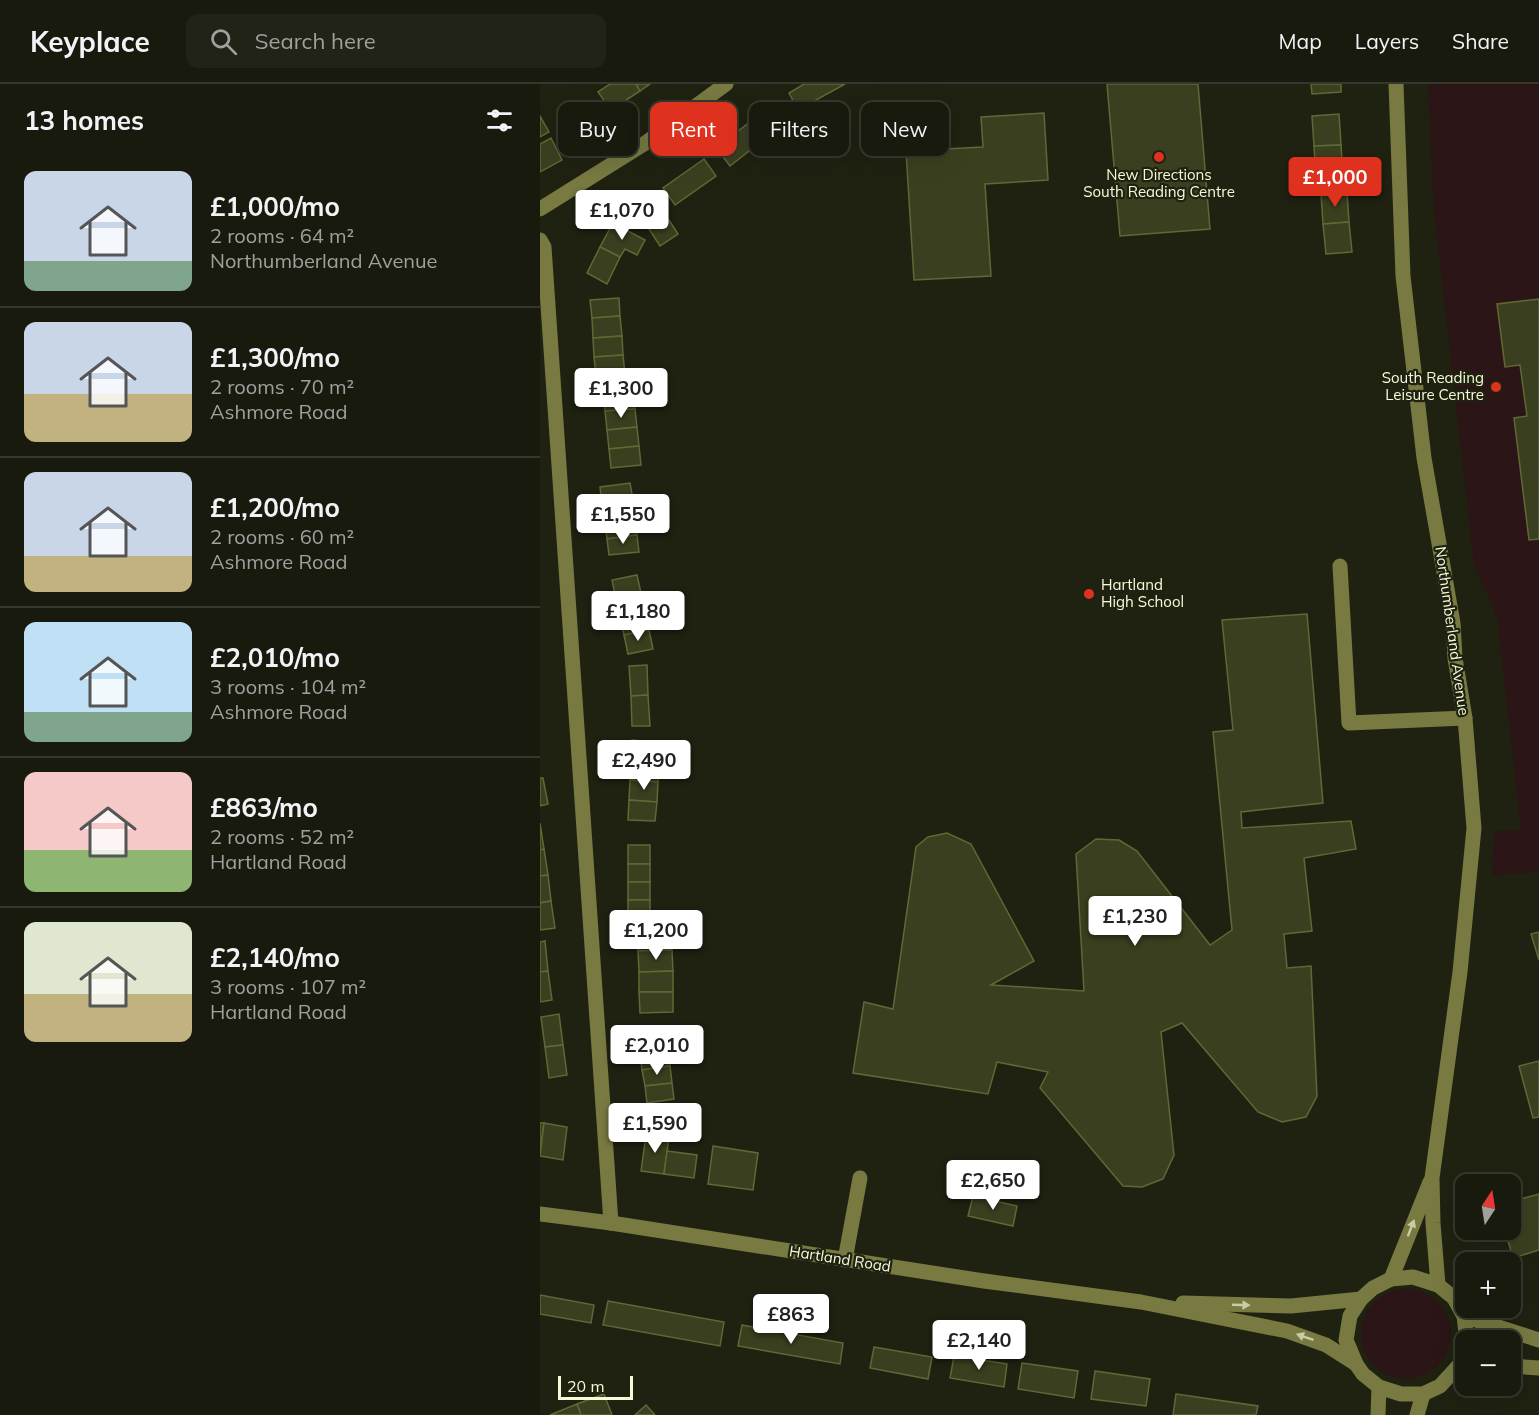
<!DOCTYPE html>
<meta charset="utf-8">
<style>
:root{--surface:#171a0d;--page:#202316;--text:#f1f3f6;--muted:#9ea19d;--line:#36382e;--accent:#de311e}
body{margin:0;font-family:Mulish,sans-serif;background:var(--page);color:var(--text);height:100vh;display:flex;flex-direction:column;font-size:22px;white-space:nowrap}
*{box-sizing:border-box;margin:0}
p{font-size:20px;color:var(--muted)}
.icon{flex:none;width:33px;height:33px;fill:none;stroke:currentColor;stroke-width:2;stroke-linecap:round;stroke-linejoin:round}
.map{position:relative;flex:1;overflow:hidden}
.sheet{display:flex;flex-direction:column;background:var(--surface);width:540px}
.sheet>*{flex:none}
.banner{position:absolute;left:18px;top:18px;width:570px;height:54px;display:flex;gap:12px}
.needle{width:39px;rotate:12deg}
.tools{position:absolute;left:915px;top:1090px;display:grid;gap:12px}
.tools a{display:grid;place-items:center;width:66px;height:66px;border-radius:12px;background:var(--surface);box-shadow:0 6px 24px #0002,0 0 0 2px var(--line);font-size:30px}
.scale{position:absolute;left:18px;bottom:15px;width:75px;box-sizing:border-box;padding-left:6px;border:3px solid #f6fad7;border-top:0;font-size:16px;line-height:21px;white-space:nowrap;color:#f6fad7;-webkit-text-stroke:4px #1f2211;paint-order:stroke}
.price{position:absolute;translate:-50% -51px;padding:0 14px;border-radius:6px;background:#fff;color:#222;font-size:20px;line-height:39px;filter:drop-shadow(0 2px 3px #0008)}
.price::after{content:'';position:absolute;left:50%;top:36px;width:18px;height:14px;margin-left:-9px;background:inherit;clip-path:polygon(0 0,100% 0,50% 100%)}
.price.selected{background:var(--accent);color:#fff}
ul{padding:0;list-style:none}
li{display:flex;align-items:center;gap:18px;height:150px;padding:0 24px}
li+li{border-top:2px solid var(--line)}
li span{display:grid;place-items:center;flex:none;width:168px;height:120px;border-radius:12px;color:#555}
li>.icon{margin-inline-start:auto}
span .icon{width:72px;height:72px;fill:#fffc;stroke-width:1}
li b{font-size:26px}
h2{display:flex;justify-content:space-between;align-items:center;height:72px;padding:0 24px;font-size:26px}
.chip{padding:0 21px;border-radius:12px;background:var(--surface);box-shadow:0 6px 24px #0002,0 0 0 2px var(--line);font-size:21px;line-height:54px}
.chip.selected{background:var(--accent);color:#fff}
header{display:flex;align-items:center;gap:36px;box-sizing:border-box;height:84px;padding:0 30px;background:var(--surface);border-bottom:2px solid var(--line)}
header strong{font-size:28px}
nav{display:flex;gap:33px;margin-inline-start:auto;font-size:21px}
.search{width:420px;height:54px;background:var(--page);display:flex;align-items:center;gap:15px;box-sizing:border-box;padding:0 21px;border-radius:12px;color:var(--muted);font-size:22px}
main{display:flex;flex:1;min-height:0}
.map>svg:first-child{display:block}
.green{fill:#2b1516}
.building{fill:#3a401f;stroke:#5f6935;stroke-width:1.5}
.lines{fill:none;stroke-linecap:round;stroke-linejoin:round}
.minor{stroke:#787a42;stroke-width:15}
.oneway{fill:#cacda3}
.poi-dot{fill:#de311e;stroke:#1f2211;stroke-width:2}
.labels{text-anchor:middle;stroke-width:4.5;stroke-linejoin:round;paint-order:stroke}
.poi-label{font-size:15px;fill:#f6fad7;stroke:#1f2211}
.street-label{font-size:15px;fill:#f6fad7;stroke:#1f2211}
</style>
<header>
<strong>Keyplace</strong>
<div class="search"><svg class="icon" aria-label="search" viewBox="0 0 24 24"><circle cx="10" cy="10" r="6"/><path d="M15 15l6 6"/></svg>Search here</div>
<nav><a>Map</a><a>Layers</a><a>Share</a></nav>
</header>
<main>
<section class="sheet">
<h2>13 homes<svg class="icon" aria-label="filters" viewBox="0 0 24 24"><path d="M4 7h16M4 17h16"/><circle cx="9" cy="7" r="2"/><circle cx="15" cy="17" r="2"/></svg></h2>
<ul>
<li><span style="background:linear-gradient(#c9d6e8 75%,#7fa58c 0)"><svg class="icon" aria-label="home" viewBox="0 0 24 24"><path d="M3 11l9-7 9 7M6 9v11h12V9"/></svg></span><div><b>£1,000/mo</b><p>2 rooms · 64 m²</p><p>Northumberland Avenue</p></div></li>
<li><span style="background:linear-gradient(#c9d6e8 60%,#c2b280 0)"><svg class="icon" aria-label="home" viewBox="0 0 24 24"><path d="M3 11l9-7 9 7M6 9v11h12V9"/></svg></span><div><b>£1,300/mo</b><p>2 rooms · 70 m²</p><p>Ashmore Road</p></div></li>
<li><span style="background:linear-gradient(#c9d6e8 70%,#c2b280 0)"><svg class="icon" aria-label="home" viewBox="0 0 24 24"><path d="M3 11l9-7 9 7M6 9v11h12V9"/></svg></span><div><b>£1,200/mo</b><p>2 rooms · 60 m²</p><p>Ashmore Road</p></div></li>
<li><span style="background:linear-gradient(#bfe0f5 75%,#7fa58c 0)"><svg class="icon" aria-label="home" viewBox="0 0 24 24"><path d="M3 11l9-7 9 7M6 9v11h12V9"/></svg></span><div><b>£2,010/mo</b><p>3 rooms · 104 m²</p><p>Ashmore Road</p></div></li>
<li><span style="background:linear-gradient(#f6c9c9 65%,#8fb573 0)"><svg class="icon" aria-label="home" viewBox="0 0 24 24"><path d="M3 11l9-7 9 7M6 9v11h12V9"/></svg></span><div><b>£863/mo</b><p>2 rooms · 52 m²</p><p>Hartland Road</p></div></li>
<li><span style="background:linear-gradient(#dfe7d0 60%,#c2b280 0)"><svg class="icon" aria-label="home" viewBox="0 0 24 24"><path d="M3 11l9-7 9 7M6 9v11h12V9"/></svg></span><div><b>£2,140/mo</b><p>3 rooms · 107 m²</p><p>Hartland Road</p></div></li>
</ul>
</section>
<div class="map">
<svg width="999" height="1331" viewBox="0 0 999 1331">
<rect width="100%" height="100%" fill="#1f2211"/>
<g class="green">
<polygon points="888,0 999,0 999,788 952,791 954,747 981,746 957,532 934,480 894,126"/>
<circle cx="866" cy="1250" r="45"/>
</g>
<g class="building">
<polygon points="70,0 96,0 100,7 71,26 58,8"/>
<polygon points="96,0 110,0 100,7"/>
<polygon points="264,0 305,0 258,26 249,9"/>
<polygon points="567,0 658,0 670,145 580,152"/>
<polygon points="771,0 801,0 801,8 772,10"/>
<polygon points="228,24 242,41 190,82 176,64"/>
<polygon points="504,29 508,96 445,100 451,192 374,196 366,67 443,63 441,33"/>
<polygon points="799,30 801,61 774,62 772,32"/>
<polygon points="0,32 9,48 0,53"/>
<polygon points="11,54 22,76 0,88 0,60"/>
<polygon points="801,61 803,92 776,93 774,62"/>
<polygon points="164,75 176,92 135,121 123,104"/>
<polygon points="807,108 809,138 783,140 781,110"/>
<polygon points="114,113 138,150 120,162 96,125"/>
<polygon points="809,138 812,168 786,170 783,140"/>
<polygon points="73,139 105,156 97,171 85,165 80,173 60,163"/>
<polygon points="60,163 80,173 67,200 47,189"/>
<polygon points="79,214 80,232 52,234 50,216"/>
<polygon points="999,215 999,455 989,456 974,334 987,332 980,281 965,283 957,220"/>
<polygon points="80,232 82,252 53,254 52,234"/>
<polygon points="82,252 83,271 54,273 53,254"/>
<polygon points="83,271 85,290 56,292 54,273"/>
<polygon points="93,306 95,325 65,327 63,309"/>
<polygon points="95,325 97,343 67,346 65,327"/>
<polygon points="97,343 99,362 69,365 67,346"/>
<polygon points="99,362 101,381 71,384 69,365"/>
<polygon points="90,399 93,416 62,420 60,403"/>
<polygon points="93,416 95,433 65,437 62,420"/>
<polygon points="95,433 97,451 67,455 65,437"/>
<polygon points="97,451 99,468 69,471 67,455"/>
<polygon points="97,491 101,509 76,515 72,496"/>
<polygon points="101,509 105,528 80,533 76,515"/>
<polygon points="105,528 109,546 84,551 80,533"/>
<polygon points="767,530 783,719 701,728 702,744 811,737 816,765 764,774 772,847 744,850 747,884 771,882 777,1012 766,1033 742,1038 718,1028 642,939 621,948 634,1071 623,1095 602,1103 583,1102 500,1004 508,988 457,978 448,1010 313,989 324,918 353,925 376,763 388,753 407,749 431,760 494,877 451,901 544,907 536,770 556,755 579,756 597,767 670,861 692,846 673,648 693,646 682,536"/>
<polygon points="109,546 113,565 88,570 84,551"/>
<polygon points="107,581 108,611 91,612 89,582"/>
<polygon points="108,611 110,642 92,642 91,612"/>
<polygon points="92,656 121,659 120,679 91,676"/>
<polygon points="91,676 120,679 118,698 90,696"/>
<polygon points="0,694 3,694 8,720 0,722"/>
<polygon points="90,696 118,698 117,718 89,716"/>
<polygon points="89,716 117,718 115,737 88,736"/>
<polygon points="0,739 4,765 0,766"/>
<rect x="88" y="761" width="22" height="19"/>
<polygon points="4,765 8,791 0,792 0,766"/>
<rect x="88" y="780" width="22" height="18"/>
<polygon points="8,791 11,817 0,819 0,792"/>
<rect x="88" y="798" width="22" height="18"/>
<polygon points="88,816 110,816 110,835 88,834"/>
<polygon points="11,817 15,844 0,846 0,819"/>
<polygon points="132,846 132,866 98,867 98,847"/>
<polygon points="999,848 999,876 991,850"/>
<polygon points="5,857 8,887 0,888 0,858"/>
<polygon points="132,866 133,887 99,888 98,867"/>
<polygon points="8,887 12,916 0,918 0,888"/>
<polygon points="133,887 133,908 99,908 99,888"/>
<polygon points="99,908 133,908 133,928 100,929"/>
<polygon points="19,930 23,961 5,963 1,933"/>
<polygon points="126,949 128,966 100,969 98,952"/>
<polygon points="23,961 27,991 9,994 5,963"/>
<polygon points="128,966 130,982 102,986 100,969"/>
<polygon points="999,977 999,1033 993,1034 979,982"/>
<polygon points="130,982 132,999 105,1002 102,986"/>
<polygon points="132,999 134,1015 107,1019 105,1002"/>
<polygon points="0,1039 4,1039 0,1070"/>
<polygon points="4,1039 27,1043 23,1076 0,1072"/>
<polygon points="106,1051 129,1054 124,1090 101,1087"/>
<polygon points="173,1062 218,1069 213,1106 168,1100"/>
<polygon points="127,1067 157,1071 154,1094 124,1090"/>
<polygon points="999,1110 999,1166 973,1174 965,1146 970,1146 970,1118"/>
<polygon points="433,1112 477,1122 473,1142 428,1132"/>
<polygon points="0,1211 54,1221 51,1239 0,1230"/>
<polygon points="68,1217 184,1238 180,1262 63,1241"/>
<polygon points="202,1241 303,1259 300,1280 198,1262"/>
<polygon points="334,1263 392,1273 388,1295 330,1284"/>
<polygon points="414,1272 467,1280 464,1303 410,1294"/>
<polygon points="482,1279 538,1287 534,1314 478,1305"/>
<polygon points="555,1287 610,1295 606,1322 551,1315"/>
<polygon points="64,1310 72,1331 41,1331 37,1320"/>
<polygon points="636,1310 718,1322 716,1331 633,1331"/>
<polygon points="37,1320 41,1331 10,1331"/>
<polygon points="106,1321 115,1331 95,1331"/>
</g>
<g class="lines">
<g class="minor">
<polyline points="856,0 863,192 884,374 913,539 915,574 925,634 934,744 920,888 892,1094 893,1139 898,1201"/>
<polyline points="0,125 104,60 186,0"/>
<polyline points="0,156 4,163 71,1139"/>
<polyline points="800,482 809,639 925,634"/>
<polyline points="0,1130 71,1139 444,1197 601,1218 747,1247 786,1261 816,1280"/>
<polyline points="305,1176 320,1094"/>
<polyline points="851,1195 890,1098"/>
<polyline points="643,1219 751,1222 821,1215"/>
<polyline points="924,1232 999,1256"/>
<polyline points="926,1262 921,1279 900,1302 883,1310 861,1310 839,1303 823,1290 816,1280 806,1256 810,1232 821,1215 833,1204 851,1195 873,1193 898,1201 914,1214 924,1232 927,1257"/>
<polyline points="970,1282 999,1284"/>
<polyline points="838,1331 839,1303"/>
<polyline points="877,1331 883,1310"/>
</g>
</g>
<defs><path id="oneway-solid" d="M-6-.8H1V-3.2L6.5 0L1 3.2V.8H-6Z" transform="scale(1.5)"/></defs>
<g class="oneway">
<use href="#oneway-solid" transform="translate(871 1144) rotate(-69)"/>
<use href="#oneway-solid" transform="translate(701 1221) rotate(2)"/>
<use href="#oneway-solid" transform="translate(765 1253) rotate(-161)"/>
</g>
<g class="poi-dot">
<circle cx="619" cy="73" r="6"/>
<circle cx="956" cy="303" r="6"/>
<circle cx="549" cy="510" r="6"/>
</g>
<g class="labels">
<g class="poi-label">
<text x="619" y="96">New Directions<tspan x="619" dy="17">South Reading Centre</tspan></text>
<text x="944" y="299" text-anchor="end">South Reading<tspan x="944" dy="17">Leisure Centre</tspan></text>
<text x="561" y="506" text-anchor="start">Hartland<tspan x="561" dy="17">High School</tspan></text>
</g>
<g class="street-label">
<text transform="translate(912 547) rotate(82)" y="5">Northumberland Avenue</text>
<text transform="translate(300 1175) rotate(9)" y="5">Hartland Road</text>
</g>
</g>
</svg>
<div class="tools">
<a><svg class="needle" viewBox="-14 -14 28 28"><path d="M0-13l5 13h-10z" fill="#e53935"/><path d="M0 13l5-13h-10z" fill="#9ea19d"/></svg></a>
<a>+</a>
<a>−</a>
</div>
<div class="scale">20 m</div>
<b class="price selected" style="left:795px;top:124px">£1,000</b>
<b class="price" style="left:82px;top:157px">£1,070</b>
<b class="price" style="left:81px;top:335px">£1,300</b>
<b class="price" style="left:83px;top:461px">£1,550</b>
<b class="price" style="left:98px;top:558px">£1,180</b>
<b class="price" style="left:104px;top:707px">£2,490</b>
<b class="price" style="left:595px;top:863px">£1,230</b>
<b class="price" style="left:116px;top:877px">£1,200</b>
<b class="price" style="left:117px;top:992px">£2,010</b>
<b class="price" style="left:115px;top:1070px">£1,590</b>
<b class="price" style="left:453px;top:1127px">£2,650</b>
<b class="price" style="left:251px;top:1261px">£863</b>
<b class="price" style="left:439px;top:1287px">£2,140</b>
<div class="banner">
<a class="chip">Buy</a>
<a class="chip selected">Rent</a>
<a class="chip">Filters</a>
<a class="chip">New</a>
</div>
</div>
</main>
